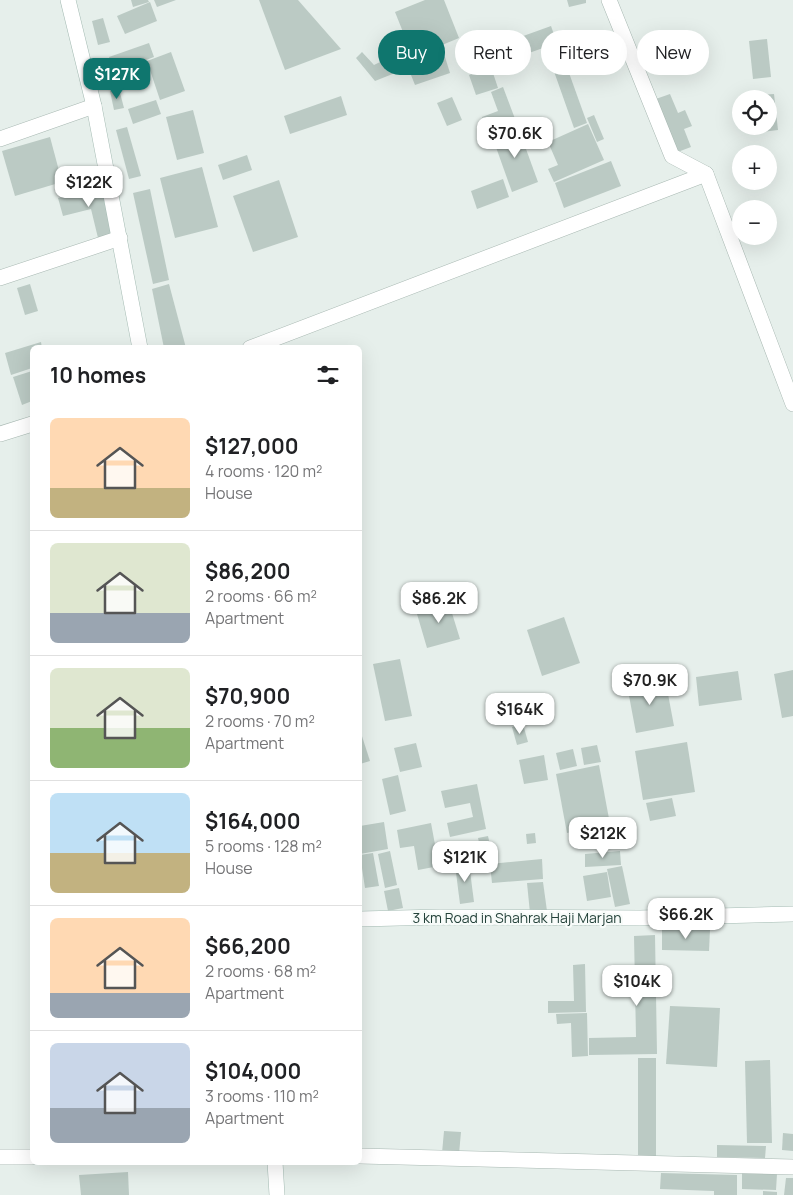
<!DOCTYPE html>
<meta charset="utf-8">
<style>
:root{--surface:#fff;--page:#f6f6f6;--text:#202124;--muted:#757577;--line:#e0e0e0;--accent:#0f766e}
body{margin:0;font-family:Manrope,sans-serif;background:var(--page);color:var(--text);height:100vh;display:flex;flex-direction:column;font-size:19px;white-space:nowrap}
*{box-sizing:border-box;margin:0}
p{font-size:16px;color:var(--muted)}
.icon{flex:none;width:28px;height:28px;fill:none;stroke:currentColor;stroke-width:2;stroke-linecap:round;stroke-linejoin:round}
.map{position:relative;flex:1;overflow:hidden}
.sheet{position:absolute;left:30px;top:345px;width:332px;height:820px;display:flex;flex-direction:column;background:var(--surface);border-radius:8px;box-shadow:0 5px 20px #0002}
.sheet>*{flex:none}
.guide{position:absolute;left:378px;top:30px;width:340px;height:45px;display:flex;gap:10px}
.buttons{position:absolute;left:732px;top:90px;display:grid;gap:10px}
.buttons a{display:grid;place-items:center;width:45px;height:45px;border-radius:50%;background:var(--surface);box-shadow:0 5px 20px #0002;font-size:25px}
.price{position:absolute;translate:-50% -42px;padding:0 11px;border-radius:10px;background:#fff;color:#222;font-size:16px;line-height:32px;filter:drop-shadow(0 1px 2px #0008)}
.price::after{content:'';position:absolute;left:50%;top:30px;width:15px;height:11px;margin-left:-8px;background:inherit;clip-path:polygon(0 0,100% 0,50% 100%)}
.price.selected{background:var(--accent);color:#fff}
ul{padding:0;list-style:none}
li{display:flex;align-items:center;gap:15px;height:125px;padding:0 20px}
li+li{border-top:1px solid var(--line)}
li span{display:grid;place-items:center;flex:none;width:140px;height:100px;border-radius:8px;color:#555}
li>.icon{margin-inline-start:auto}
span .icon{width:60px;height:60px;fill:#fffc;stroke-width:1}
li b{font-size:21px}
h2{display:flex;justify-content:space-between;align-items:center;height:60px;padding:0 20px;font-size:21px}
.pill{padding:0 18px;border-radius:22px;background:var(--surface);box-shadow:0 5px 20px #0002;font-size:18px;line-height:45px}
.pill.selected{background:var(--accent);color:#fff}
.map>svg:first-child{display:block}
.building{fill:#bbcac4}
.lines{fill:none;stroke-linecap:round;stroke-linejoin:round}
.street-casing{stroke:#a8b8b2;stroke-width:16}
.secondary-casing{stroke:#a4bbb3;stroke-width:16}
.street{stroke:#fff;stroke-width:15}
.secondary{stroke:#fff;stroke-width:15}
.labels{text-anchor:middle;stroke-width:4.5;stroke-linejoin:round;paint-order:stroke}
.street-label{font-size:14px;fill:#24423a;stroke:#f7fbf9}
</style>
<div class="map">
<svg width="793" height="1195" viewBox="0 0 793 1195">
<rect width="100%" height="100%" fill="#e6efeb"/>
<g class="building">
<polygon points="131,0 148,0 149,2 133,7"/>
<polygon points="154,0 176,0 157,7"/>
<polygon points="259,0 298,0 341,49 285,70"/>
<polygon points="425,0 444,0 459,38 413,57 395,12"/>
<polygon points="567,0 586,0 586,3 569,7"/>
<polygon points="150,2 157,21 125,34 117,16"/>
<polygon points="103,18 110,42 98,45 92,21"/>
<polygon points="551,26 557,43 493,66 487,49"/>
<polygon points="767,39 771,77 753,79 749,41"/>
<polygon points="482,42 490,65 480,69 472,45"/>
<polygon points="149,43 154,57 114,72 109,57"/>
<polygon points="397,48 405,69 375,81 356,58 362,52 374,65 384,60 382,52"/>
<polygon points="171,52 185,91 160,100 147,61"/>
<polygon points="445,57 450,73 415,85 409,70"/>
<polygon points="564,59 587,123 574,128 551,63"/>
<polygon points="491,67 498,88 476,95 469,75"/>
<polygon points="503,87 517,124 489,135 482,117 498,111 491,92"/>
<polygon points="119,89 124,108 114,110 110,91"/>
<polygon points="670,94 678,113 685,110 692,126 684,129 691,147 675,153 653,100"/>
<polygon points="774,94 778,130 762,132 761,126 769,126 769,99 759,99 758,95"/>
<polygon points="341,96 347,115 290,134 284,116"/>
<polygon points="452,97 462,120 447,126 437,103"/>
<polygon points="156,100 161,114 133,124 128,109"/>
<polygon points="193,110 204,153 177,160 166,117"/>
<polygon points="594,115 604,139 597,142 587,118"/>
<polygon points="588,124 604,160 554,182 548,169 558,165 548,142"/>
<polygon points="127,127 141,176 129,179 116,130"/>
<polygon points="518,127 538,182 512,192 492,136"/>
<polygon points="50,137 62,182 15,196 2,151"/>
<polygon points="247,155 252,170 223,180 218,165"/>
<polygon points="611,161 621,186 564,208 555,183"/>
<polygon points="202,167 218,227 175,238 160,178"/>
<polygon points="503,179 509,197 477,209 471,191"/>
<polygon points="279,180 298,237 253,252 233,196"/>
<polygon points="101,187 112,234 98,238 91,209 63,216 58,198"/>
<polygon points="150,189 169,280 153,284 133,193"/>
<polygon points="30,284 38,311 25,315 17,288"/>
<polygon points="169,284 186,348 164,348 152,289"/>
<polygon points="41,342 42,348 32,348 32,368 11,375 5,353"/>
<polygon points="32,371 32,401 22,405 13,377"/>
<polygon points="447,597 460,639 427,648 417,614 436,608 434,601"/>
<polygon points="564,617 580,663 542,676 527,630"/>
<polygon points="400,659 412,716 385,721 373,664"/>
<polygon points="793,670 793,716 782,718 774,674"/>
<polygon points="738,671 742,700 699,706 696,677"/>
<polygon points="665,678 674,726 636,733 627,685"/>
<polygon points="523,724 528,742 517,745 512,727"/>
<polygon points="360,730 370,761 360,764"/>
<polygon points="687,742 695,792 643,800 635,751"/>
<polygon points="416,743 422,767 400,772 394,748"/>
<polygon points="597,745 601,762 584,765 581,748"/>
<polygon points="573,749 577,766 560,770 556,753"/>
<polygon points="544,755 548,780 524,784 519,760"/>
<polygon points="599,765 610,824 567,833 556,774"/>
<polygon points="398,775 406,811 390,815 382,779"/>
<polygon points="477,784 486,829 450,837 447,823 473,817 470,803 445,808 441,791"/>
<polygon points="672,798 676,816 650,821 646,803"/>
<polygon points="384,822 388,849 360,854 360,826"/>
<polygon points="431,823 439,866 418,870 414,846 400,848 397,830"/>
<polygon points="535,833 536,843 527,844 526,834"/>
<polygon points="488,836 490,845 480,847 478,838"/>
<polygon points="390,851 397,885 385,888 378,854"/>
<polygon points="620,851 621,865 585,867 585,854"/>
<polygon points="373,853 379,886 365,888 360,855"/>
<polygon points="542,859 543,879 492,883 490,864"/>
<polygon points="469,863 474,902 460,904 455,865"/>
<polygon points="622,866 630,904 615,907 607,869"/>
<polygon points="607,872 611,897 587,901 583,876"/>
<polygon points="543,882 547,911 530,913 527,883"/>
<polygon points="399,888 403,908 388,911 384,891"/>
<polygon points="662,929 710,930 709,951 662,950"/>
<polygon points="655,935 657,1054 589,1055 589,1038 636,1037 634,936"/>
<polygon points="585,964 586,1012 548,1013 548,1001 574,1001 573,965"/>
<polygon points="670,1006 720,1008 717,1067 666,1064"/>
<polygon points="587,1013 588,1056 572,1057 571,1023 557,1024 556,1014"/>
<rect x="638" y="1058" width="18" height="99"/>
<polygon points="770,1060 772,1143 747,1143 745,1061"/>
<polygon points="444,1131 461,1132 459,1154 442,1153"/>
<polygon points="783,1133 793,1134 793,1151 782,1150"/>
<polygon points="717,1145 766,1146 765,1158 717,1157"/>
<polygon points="128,1172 129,1195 81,1195 79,1175"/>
<polygon points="661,1173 737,1175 737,1195 714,1195 714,1191 660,1189"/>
<polygon points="742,1173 777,1174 776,1190 742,1189"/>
<polygon points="786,1178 793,1178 793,1195 784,1195"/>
<polygon points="763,1191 777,1192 777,1195 763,1195"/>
</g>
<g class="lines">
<g class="street-casing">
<g id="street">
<polyline points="609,0 672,156 706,174 793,404"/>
<polyline points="0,139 94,106"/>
<polyline points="0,278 120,238"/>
<polyline points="250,348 706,174"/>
<polyline points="0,434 32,424"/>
<polyline points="360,1156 793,1167"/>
<polyline points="0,1157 32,1157"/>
</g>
</g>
<g class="secondary-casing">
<g id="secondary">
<polyline points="68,0 94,106 140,348"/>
<polyline points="360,919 440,917 640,918 793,914"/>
<polyline points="275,1162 277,1195"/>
</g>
</g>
<use href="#street" class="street"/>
<use href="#secondary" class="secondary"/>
</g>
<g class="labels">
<g class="street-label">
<text x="517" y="923">3 km Road in Shahrak Haji Marjan</text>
</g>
</g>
</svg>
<div class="buttons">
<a><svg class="icon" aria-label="locate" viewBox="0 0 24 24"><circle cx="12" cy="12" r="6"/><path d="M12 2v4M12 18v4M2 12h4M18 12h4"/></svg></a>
<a>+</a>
<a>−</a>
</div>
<b class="price selected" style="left:117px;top:100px">$127K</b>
<b class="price" style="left:515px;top:159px">$70.6K</b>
<b class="price" style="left:89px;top:208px">$122K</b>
<b class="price" style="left:439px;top:624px">$86.2K</b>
<b class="price" style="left:650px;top:706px">$70.9K</b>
<b class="price" style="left:520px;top:735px">$164K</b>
<b class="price" style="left:603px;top:859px">$212K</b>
<b class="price" style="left:465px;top:883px">$121K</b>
<b class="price" style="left:686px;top:940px">$66.2K</b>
<b class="price" style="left:637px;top:1007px">$104K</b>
<div class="guide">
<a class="pill selected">Buy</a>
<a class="pill">Rent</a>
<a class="pill">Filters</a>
<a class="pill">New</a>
</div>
<section class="sheet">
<h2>10 homes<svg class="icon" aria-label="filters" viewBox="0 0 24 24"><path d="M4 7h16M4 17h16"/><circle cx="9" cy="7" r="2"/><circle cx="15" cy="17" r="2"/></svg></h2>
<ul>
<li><span style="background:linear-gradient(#ffd9b3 70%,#c2b280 0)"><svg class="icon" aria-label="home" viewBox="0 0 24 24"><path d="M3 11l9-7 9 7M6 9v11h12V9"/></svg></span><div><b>$127,000</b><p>4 rooms · 120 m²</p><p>House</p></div></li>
<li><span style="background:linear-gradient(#dfe7d0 70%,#9aa5b1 0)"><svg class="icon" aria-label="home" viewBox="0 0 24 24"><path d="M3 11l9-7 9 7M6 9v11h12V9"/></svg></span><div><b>$86,200</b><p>2 rooms · 66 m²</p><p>Apartment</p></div></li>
<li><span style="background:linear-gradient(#dfe7d0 60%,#8fb573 0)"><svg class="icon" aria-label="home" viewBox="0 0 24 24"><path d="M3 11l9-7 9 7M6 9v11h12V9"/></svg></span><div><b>$70,900</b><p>2 rooms · 70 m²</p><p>Apartment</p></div></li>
<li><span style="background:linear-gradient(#bfe0f5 60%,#c2b280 0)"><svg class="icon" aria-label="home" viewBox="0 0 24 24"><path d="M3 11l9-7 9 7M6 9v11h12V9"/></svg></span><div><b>$164,000</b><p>5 rooms · 128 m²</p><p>House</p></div></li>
<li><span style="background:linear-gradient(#ffd9b3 75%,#9aa5b1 0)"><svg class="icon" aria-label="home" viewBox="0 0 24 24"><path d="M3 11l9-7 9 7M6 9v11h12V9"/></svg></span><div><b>$66,200</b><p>2 rooms · 68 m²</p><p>Apartment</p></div></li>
<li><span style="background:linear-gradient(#c9d6e8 65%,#9aa5b1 0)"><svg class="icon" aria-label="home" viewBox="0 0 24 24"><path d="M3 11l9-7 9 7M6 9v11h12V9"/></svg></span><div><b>$104,000</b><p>3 rooms · 110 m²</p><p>Apartment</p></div></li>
</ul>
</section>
</div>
